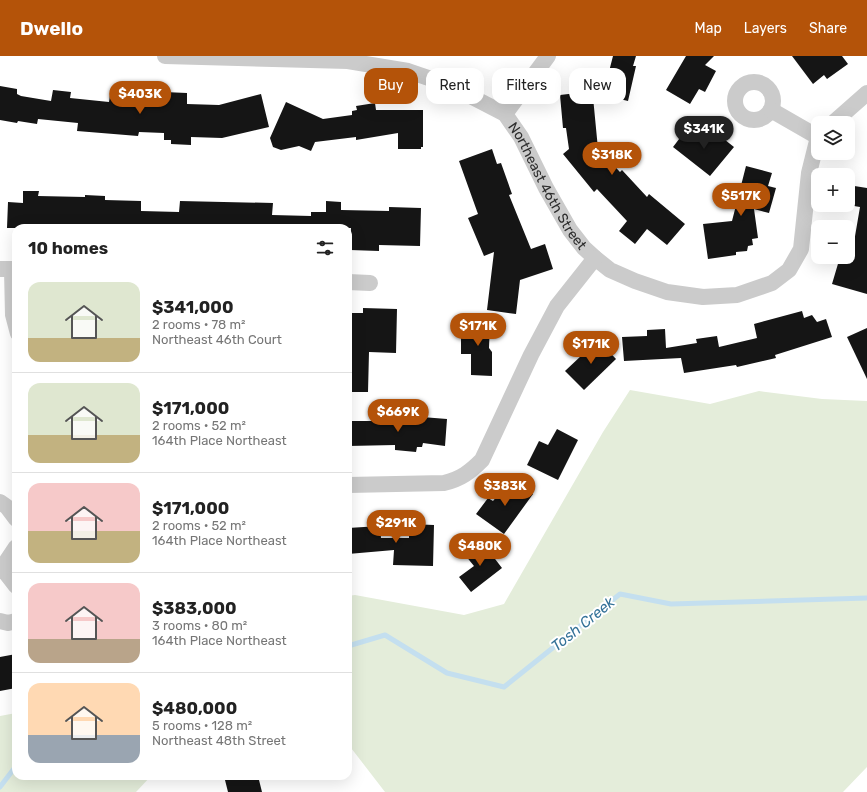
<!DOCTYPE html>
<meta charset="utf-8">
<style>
:root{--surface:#fff;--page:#f2f2f2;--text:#222;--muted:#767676;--line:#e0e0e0;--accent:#b45309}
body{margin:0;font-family:Rubik,sans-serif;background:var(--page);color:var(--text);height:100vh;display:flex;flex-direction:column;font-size:15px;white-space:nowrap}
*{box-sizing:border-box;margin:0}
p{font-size:13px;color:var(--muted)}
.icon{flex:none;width:22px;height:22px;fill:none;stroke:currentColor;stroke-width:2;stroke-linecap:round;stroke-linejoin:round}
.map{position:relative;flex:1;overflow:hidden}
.sheet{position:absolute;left:12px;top:168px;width:340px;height:556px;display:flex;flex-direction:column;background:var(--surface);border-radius:12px;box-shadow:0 4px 16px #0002}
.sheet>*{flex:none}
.banner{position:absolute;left:364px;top:12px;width:380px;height:36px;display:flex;gap:8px}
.tools{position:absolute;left:811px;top:60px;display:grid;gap:8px}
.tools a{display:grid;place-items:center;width:44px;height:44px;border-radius:8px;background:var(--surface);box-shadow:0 4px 16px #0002;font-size:20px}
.price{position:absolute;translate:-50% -34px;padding:0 9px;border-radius:14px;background:var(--accent);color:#fff;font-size:13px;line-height:26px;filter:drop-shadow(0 1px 2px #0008)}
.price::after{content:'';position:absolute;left:50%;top:24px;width:12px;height:9px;margin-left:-6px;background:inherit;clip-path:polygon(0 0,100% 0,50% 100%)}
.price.on{background:#222;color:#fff}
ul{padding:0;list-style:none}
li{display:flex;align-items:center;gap:12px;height:100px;padding:0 16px}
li+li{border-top:1px solid var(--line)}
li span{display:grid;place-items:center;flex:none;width:112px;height:80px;border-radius:12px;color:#555}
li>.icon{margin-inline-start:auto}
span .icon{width:48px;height:48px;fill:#fffc;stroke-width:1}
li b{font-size:17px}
h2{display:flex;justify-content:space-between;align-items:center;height:48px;padding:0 16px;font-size:17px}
.pill{padding:0 14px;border-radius:12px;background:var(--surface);box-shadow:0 4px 16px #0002;font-size:14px;line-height:36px}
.pill.on{background:var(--accent);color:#fff}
header{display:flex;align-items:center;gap:24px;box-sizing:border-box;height:56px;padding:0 20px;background:var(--accent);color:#fff}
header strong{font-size:19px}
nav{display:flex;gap:22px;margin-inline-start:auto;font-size:14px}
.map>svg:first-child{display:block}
.green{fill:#e4edda}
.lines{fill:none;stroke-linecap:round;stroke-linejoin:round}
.stream{stroke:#c4dfef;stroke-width:5}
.building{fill:#151515}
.pedestrian{stroke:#cbcbcb;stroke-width:12}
.minor{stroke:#cbcbcb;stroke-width:16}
.labels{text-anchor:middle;stroke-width:4;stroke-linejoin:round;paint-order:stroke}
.street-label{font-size:14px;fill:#2e2e2e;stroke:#fff}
.water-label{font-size:15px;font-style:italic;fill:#347298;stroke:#fff}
</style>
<header>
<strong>Dwello</strong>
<nav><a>Map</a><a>Layers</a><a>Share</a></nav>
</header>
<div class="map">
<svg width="867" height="736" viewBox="0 0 867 736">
<rect width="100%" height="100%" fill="#fff"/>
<g class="green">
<polygon points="630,334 710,348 759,335 822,343 867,345 867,711 843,736 385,736 348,688 348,540 355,539 464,559 504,548 603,376"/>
<polygon points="16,657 16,720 151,720 136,736 0,736 0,660"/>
</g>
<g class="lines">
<g class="stream">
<polyline points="348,590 385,579 447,617 504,631 620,538 671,548 867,542"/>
<polyline points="0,731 16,710"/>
</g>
</g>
<g class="building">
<polygon points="613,0 636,0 633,10 636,10 628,45 603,39"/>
<polygon points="686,0 714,0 705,9 716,15 705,36 699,33 690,48 666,34"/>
<polygon points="792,0 842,0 848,8 827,23 824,19 813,28"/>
<polygon points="0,30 17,33 17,38 21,40 51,45 53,34 71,36 70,42 109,46 110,39 134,40 134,44 164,45 164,36 187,37 187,48 219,49 261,38 269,71 222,82 191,81 191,89 171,88 171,84 164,84 164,77 139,76 138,80 77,75 78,67 38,63 37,68 18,65 17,67 0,64"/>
<polygon points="577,37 577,42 593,41 598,93 620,116 622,114 647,141 649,138 685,168 667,189 647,173 635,188 619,175 627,165 597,133 594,136 563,98 569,93 566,72 563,72 560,39"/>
<polygon points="286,46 323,63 352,59 352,55 357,54 356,50 375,47 376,54 423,54 423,91 421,91 421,93 398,93 398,77 356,84 356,81 315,86 311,95 299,90 281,94 273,91 270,82"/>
<polygon points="689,70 708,85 715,76 734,91 710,120 673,91"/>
<polygon points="492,93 497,108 501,107 512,138 509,139 531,193 545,188 553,213 520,224 516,258 487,254 494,196 484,200 468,162 478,158 459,105"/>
<polygon points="746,110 772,117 768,130 776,132 769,157 754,153 758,182 752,183 753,189 748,190 747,195 736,196 736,199 708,203 703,168 732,165"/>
<polygon points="848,129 867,132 867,238 832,228 840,201 848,201 848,191 853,192 860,151 848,149"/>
<polygon points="23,135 39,135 38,140 85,141 85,139 105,140 105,144 141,145 141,155 179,156 180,145 273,147 272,159 311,160 311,156 326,156 326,145 341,146 341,154 389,155 389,151 421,152 420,190 379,189 379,195 350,194 351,172 7,172 8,146 23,147"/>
<polygon points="363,252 397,253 396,297 369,296 368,336 348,336 348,257 363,257"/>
<polygon points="802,255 804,262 812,259 817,266 826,263 832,281 775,299 776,302 737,311 736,309 684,317 681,302 624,305 622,281 647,280 647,274 665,273 666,292 697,287 696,283 717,280 719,291 757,282 754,268"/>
<polygon points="466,265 490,265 489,292 492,296 492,320 471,319 471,298 461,298 461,274 466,274"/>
<polygon points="867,272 867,323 847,281"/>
<polygon points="598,284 616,303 584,334 565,315"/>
<polygon points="422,361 447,363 445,390 423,387 422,391 417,391 416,396 395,394 395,389 348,390 348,365 398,365 398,362 421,365"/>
<polygon points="557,373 578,384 558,424 527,409 539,385 548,389"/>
<polygon points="513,424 533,438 504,478 476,458 488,442 493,445 498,439 500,441"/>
<polygon points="409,468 434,469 433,510 393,509 394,494 348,498 348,472 380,470 381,482 409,482"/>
<polygon points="482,486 502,512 471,536 459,521 474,510 465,499"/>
<polygon points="16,598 16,632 0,635 0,601"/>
<polygon points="224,720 258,720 262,736 228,736"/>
</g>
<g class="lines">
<polyline class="pedestrian" points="10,213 11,259 16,278"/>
<g class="minor">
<path id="s1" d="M165 0 348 5 408 15 449 29 505 58 521 81 546 132 570 174 584 192 595 202 610 214 635 225 667 236 703 241 737 239 772 227 789 214 801 193 809 117 818 81"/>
<circle cx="754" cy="45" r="19"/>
<polyline points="771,54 818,81"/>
<polyline points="505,58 548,0"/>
<polyline points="833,67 867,37"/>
<polyline points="0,213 16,213"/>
<polyline points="348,226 370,227"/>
<path d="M348 429 444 427C461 423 470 416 482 404L531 299 557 250 595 202"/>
<polyline points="0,446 7,451 16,463"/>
<polyline points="2,512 16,530"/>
<polyline points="0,515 16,491"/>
<polyline points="0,565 8,567 16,565"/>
</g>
</g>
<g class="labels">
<g class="street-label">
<text dy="5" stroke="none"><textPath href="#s1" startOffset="434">Northeast 46th Street</textPath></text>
</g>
<g class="water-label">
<text transform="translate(583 568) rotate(-39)" y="5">Tosh Creek</text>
</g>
</g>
</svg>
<div class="tools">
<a><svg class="icon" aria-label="layers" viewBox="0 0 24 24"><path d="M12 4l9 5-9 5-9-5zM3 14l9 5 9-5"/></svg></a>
<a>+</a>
<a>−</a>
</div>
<b class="price" style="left:140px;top:59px">$403K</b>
<b class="price on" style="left:704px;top:94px">$341K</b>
<b class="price" style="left:612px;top:120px">$318K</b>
<b class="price" style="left:741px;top:161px">$517K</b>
<b class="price" style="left:478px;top:291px">$171K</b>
<b class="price" style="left:591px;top:309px">$171K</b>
<b class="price" style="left:398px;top:377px">$669K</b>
<b class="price" style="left:505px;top:451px">$383K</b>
<b class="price" style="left:396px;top:488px">$291K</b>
<b class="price" style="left:480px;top:511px">$480K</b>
<div class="banner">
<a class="pill on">Buy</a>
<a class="pill">Rent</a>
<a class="pill">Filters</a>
<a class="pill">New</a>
</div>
<section class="sheet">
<h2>10 homes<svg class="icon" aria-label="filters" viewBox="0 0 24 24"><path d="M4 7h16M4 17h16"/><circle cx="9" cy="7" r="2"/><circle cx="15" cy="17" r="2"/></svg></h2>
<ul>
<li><span style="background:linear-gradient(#dfe7d0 70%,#c2b280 0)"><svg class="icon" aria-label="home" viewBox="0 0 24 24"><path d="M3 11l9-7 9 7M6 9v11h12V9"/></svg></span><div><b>$341,000</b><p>2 rooms · 78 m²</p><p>Northeast 46th Court</p></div></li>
<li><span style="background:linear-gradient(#dfe7d0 65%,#c2b280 0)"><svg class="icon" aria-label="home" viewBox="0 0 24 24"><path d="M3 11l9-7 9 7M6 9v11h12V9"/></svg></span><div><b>$171,000</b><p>2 rooms · 52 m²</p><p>164th Place Northeast</p></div></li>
<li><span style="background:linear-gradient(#f6c9c9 60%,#c2b280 0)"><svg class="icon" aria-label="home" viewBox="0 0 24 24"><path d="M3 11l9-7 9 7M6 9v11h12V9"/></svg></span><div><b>$171,000</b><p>2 rooms · 52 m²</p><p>164th Place Northeast</p></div></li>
<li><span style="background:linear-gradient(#f6c9c9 70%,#b9a48a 0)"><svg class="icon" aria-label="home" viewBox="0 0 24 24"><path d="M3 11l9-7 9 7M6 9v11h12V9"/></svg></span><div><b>$383,000</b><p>3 rooms · 80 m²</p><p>164th Place Northeast</p></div></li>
<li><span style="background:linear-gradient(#ffd9b3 65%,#9aa5b1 0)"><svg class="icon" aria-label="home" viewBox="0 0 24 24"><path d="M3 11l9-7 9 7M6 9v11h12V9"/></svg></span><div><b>$480,000</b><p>5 rooms · 128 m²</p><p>Northeast 48th Street</p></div></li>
</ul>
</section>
</div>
